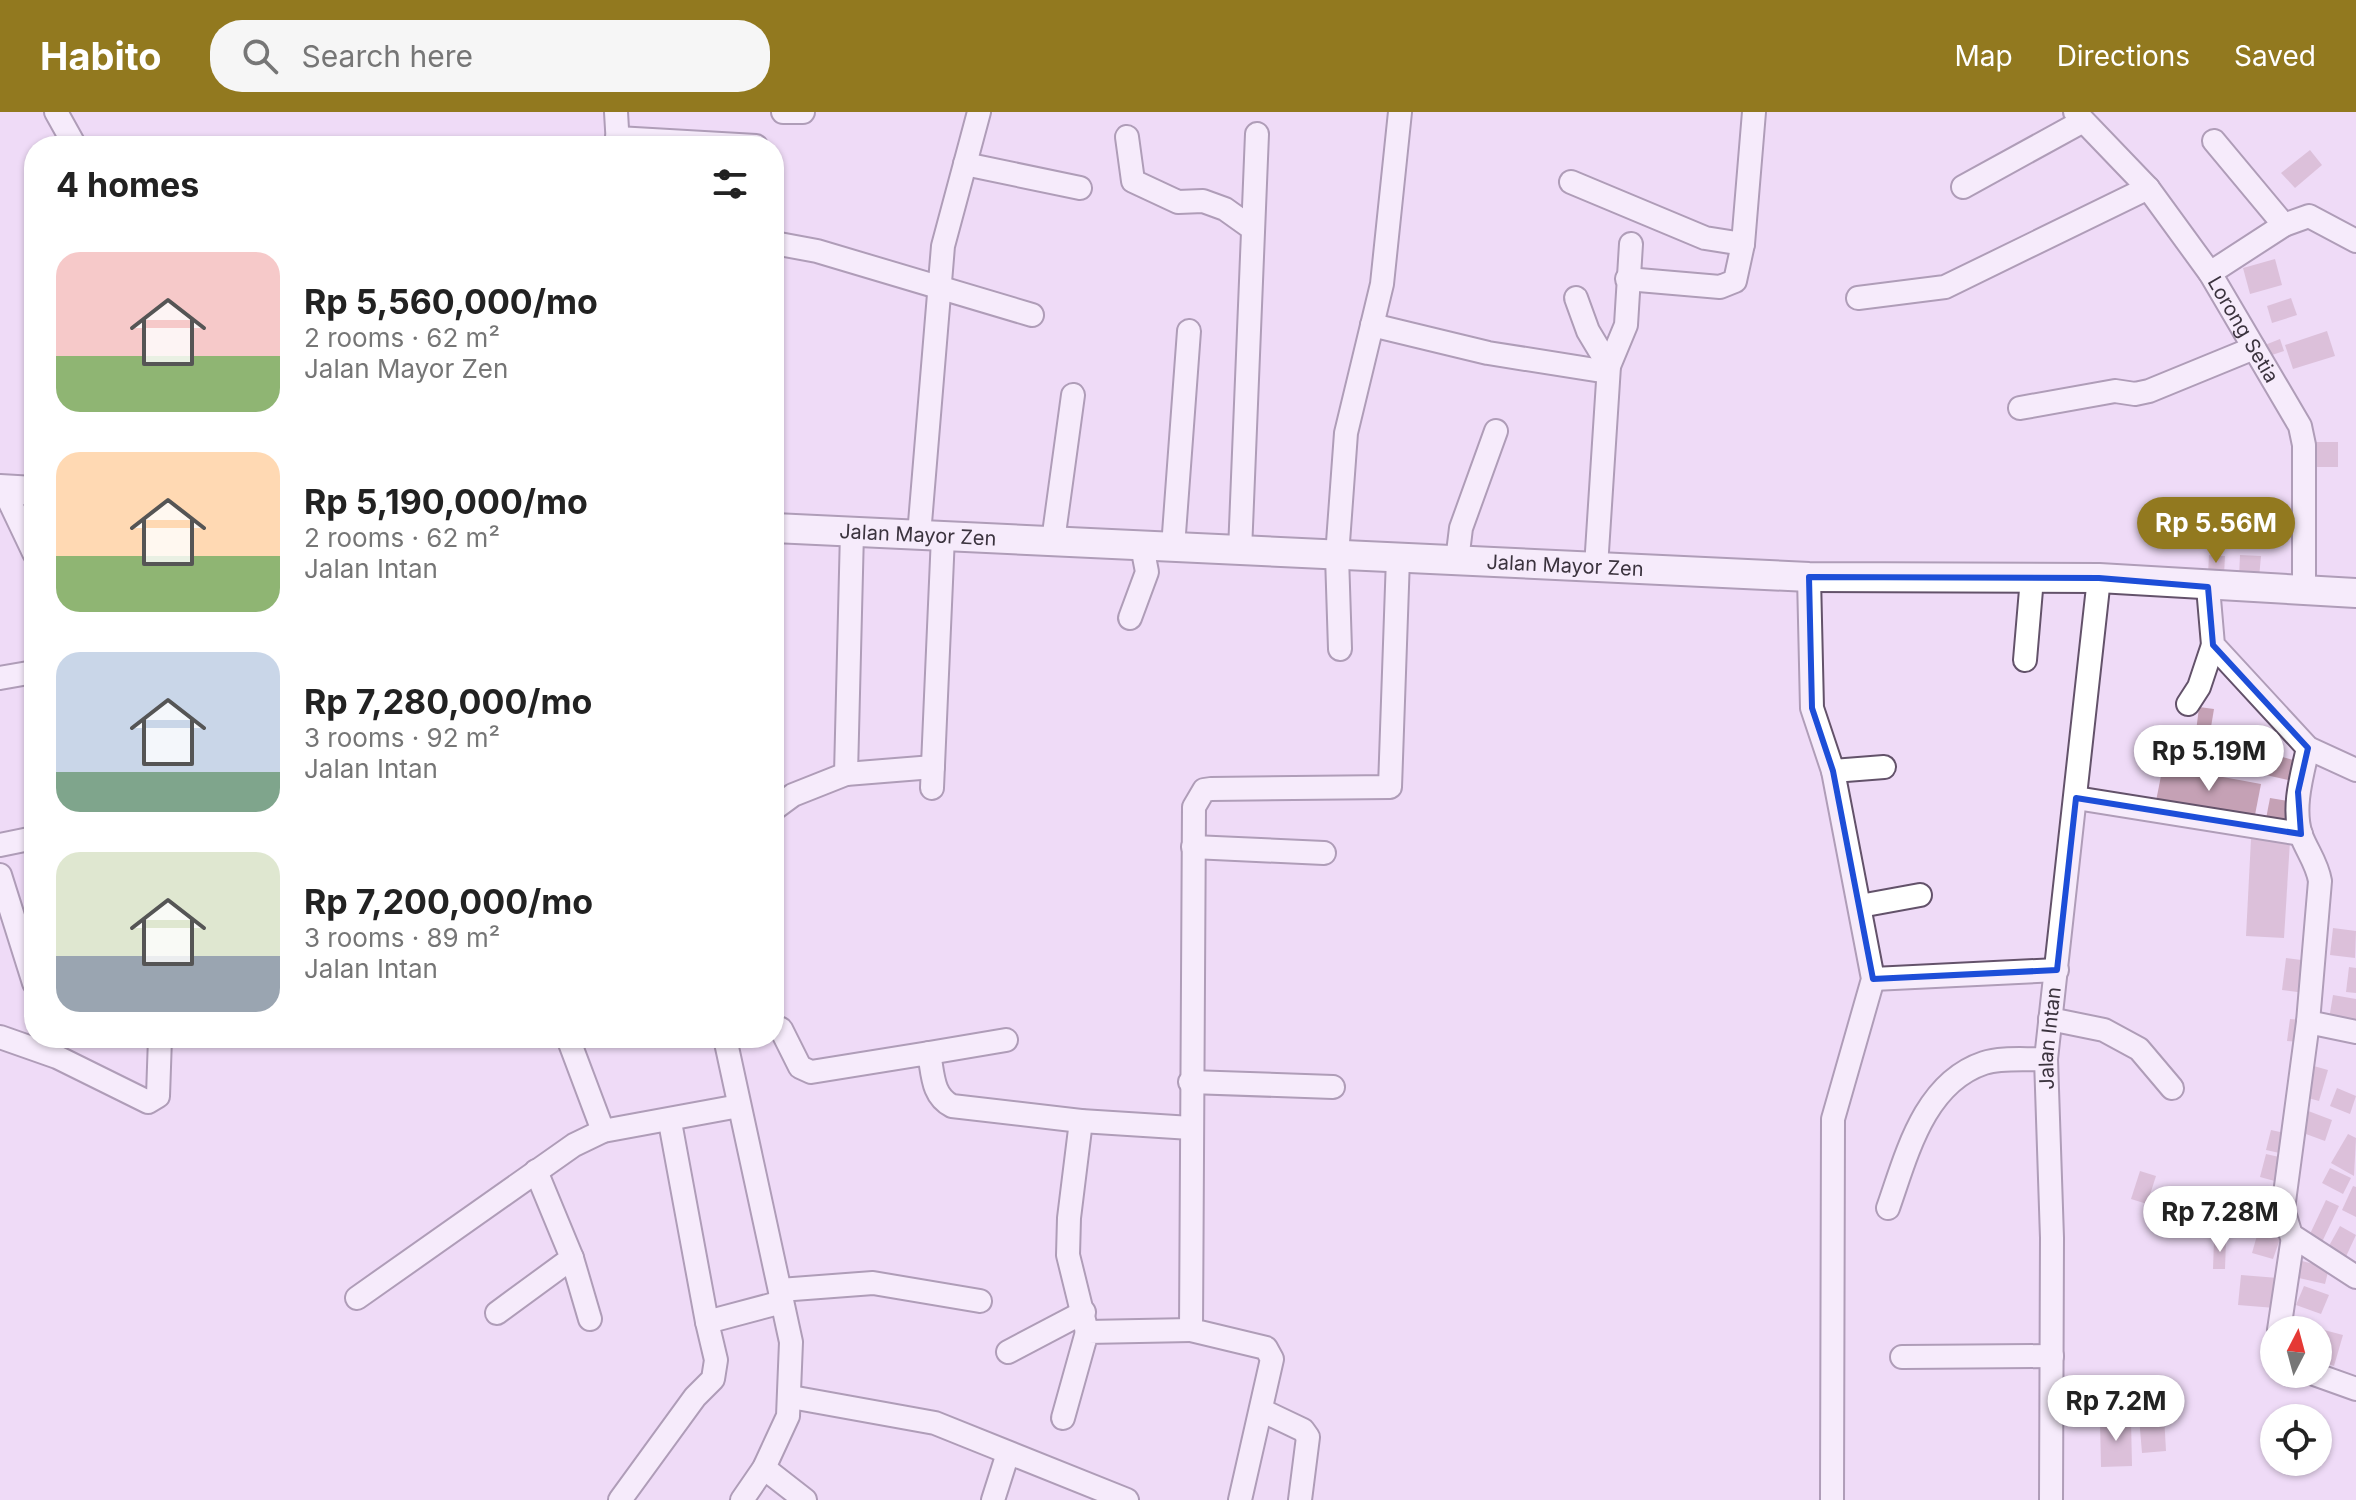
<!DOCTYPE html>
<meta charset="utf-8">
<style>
:root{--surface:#fff;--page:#f6f6f6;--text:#222;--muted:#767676;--accent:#92791f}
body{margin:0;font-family:Inter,sans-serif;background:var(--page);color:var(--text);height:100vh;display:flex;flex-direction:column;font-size:30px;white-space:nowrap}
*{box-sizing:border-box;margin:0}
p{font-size:26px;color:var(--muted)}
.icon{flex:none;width:44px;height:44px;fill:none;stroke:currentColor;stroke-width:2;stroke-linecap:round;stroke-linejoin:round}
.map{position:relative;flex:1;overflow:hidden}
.panel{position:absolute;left:24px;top:24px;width:760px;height:912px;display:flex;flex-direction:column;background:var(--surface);border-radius:32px;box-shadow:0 2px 6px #0004}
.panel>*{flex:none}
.needle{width:52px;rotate:6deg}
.controls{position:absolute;left:2260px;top:1204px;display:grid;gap:16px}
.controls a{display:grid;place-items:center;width:72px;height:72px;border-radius:50%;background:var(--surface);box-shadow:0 2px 6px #0004;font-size:40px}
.price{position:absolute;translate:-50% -68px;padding:0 18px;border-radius:28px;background:#fff;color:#222;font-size:26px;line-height:52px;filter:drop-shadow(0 2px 4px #0008)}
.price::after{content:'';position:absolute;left:50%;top:48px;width:24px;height:18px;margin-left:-12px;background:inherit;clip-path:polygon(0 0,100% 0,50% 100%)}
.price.selected{background:var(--accent);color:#fff}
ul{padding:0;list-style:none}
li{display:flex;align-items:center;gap:24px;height:200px;padding:0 32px}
li span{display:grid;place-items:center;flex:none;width:224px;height:160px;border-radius:24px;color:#555}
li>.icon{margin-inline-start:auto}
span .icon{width:96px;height:96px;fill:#fffc;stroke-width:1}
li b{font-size:34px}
h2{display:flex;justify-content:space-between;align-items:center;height:96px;padding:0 32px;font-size:34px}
header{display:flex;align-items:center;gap:48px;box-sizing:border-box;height:112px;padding:0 40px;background:var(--accent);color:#fff}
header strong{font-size:38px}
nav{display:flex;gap:44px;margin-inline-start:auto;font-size:28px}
.search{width:560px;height:72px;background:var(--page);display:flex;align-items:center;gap:20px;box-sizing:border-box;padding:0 28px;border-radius:32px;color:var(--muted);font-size:30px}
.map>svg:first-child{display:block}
.building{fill:#c5a1b5}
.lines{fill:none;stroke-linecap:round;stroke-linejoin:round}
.minor-casing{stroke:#63526a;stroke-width:26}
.tertiary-casing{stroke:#63526a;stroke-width:32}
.minor{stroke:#fff;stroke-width:22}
.tertiary{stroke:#fff;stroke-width:28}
.marked{fill:none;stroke:#1d4ed8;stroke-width:6;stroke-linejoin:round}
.labels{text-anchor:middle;stroke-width:7;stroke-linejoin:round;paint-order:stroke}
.street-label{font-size:20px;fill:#3b333e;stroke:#f7ebfc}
</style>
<header>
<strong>Habito</strong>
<div class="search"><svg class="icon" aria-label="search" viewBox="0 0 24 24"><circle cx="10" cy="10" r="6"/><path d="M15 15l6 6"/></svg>Search here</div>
<nav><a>Map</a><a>Directions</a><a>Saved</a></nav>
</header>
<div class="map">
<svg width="2356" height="1388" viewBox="0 0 2356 1388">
<rect width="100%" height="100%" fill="#efdbf7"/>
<g class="building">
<polygon points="2310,38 2322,53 2295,76 2281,61"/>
<polygon points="2275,147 2282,173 2250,182 2243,156"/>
<polygon points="2291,186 2297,203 2272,211 2267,194"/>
<polygon points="2327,219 2335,244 2293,257 2285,233"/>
<polygon points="2280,227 2284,239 2269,244 2265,233"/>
<polygon points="2316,330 2338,330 2338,355 2317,355"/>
<polygon points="2209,443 2225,444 2224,463 2208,462"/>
<polygon points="2240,443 2261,444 2259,466 2239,465"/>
<polygon points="2199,595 2214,597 2210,621 2196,620"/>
<polygon points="2259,617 2273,619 2268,646 2255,644"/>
<polygon points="2194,625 2213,627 2210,654 2191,652"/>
<polygon points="2178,627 2190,629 2188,651 2176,650"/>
<polygon points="2234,635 2251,637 2248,664 2231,662"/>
<polygon points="2271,642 2297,649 2293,669 2266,663"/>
<polygon points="2163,654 2261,672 2254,708 2156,689"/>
<polygon points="2270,686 2294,690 2289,716 2265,712"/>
<polygon points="2251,727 2290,729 2284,826 2246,824"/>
<polygon points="2333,816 2356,819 2355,846 2330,843"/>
<polygon points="2286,846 2309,849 2305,881 2282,878"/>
<polygon points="2349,855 2356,856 2356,881 2346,880"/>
<polygon points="2333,883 2356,887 2356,912 2329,907"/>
<polygon points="2290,907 2302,908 2299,930 2287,929"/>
<polygon points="2310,953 2328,958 2319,989 2301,984"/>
<polygon points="2337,976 2356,984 2350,1002 2330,994"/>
<polygon points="2303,997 2332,1008 2325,1029 2295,1018"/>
<polygon points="2271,1018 2289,1022 2284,1042 2266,1038"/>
<polygon points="2348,1022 2356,1026 2354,1064 2331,1051"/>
<polygon points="2266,1042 2288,1047 2282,1071 2260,1065"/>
<polygon points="2330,1056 2351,1066 2343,1082 2322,1071"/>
<polygon points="2140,1059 2156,1064 2147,1092 2131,1087"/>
<polygon points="2353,1074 2356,1075 2356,1105 2342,1098"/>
<polygon points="2326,1088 2339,1094 2322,1130 2309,1124"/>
<polygon points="2340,1114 2356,1123 2343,1151 2325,1141"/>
<polygon points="2258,1120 2280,1127 2273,1147 2252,1141"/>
<polygon points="2214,1128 2226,1128 2225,1157 2213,1157"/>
<polygon points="2302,1149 2329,1156 2325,1172 2299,1166"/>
<polygon points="2241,1163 2278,1166 2275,1196 2238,1193"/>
<polygon points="2304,1174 2329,1183 2321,1202 2296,1193"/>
<polygon points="2296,1211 2317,1216 2316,1218 2295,1218"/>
<polygon points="2324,1218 2343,1223 2334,1254 2318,1249"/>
<polygon points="2164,1303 2166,1339 2142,1341 2139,1305"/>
<polygon points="2100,1308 2131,1308 2132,1354 2101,1355"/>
</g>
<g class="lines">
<g class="minor-casing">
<g id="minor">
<polyline points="56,0 75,34"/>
<polyline points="616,0 618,34"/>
<polyline points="783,0 803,0"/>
<path id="s1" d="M2075 0 2148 76 2210 161 2300 314 2304 333V477"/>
<polyline points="1127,25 1133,69 1178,90 1203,89 1225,97 1253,117"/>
<polyline points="617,26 756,34"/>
<polyline points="2214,29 2284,113"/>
<polyline points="965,52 1080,76"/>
<polyline points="1571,70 1705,126 1743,132"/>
<polyline points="1963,75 2083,9"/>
<polyline points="774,131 817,139 1032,203"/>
<polyline points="2210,161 2284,113 2309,104 2356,129"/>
<polyline points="1627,167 1720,175 1735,169 1743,132 1754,0"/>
<polyline points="1576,186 1588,219 1609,254"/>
<polyline points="1858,186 1945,175 2148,76"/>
<polyline points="1372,213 1488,241 1608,260"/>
<polyline points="2020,296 2115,279 2135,282 2149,279 2254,236"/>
<polyline points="4,378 34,441"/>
<polyline points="919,423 943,134 979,0"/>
<polyline points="1053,429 1073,283"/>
<polyline points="1173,435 1189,219"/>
<polyline points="1240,439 1257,22"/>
<polyline points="1457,449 1461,416 1496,319"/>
<polyline points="1596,455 1609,254 1626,213 1631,132"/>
<polyline points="1809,465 1812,596 1833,659 1873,867 1833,1007 1832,1388"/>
<polyline points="2208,475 2213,533 2308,636 2356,658"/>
<polyline points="1130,506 1147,460 1142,434"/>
<polyline points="1340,537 1337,444 1346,321 1382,172 1400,0"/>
<polyline points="2025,548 2032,466"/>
<polyline points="0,566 34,560"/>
<polyline points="2188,592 2199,575 2213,533"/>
<path d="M2308 636C2302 663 2292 696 2301 723 2307 739 2317 751 2320 769L2308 910 2356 920"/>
<polyline points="1833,659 1884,655"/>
<polyline points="846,662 933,655"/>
<polyline points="932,676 943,424"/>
<polyline points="2076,686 2301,722"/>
<polyline points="774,697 793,683 846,662 852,420"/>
<polyline points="0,733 34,726"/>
<polyline points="1193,735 1324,741"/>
<polyline points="0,763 34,871"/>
<polyline points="1860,794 1920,783"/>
<polyline points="1873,867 2057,858"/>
<polyline points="2050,907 2104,918 2139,937 2172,976"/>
<polyline points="2308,910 2283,1097 2291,1123 2356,1165"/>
<path d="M774 914 781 917 800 955 811 960 929 941C933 962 932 984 952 994L1081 1009 1191 1016"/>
<polyline points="0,925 57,945 148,990 158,984 160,926"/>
<polyline points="568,926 603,1019"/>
<polyline points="725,926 791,1230 788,1304 764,1356 742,1388"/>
<polyline points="929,941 1006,928"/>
<polyline points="1190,970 1333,975"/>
<polyline points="1081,1009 1069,1106 1068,1143 1087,1220"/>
<polyline points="670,1010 707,1210"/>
<path d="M1888 1096C1907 1042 1924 971 1984 951 2002 945 2027 948 2046 947"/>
<polyline points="572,1146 590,1207"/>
<polyline points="780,1178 873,1171 980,1189"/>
<polyline points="357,1186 574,1033 603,1019 739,994"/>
<polyline points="497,1201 572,1146 536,1059"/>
<polyline points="2279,1218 2293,1125"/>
<polyline points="1008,1240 1084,1200"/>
<polyline points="1902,1245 2052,1244"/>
<polyline points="2314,1262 2356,1277"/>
<polyline points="791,1285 935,1311 1127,1388"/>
<polyline points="1261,1298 1303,1318 1308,1325 1300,1388"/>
<polyline points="1063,1306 1087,1220 1191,1218"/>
<polyline points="764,1356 805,1388"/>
<polyline points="620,1388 695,1285 713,1267 716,1248 707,1210 782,1190"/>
<polyline points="993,1388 1008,1341"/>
<polyline points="1240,1388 1272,1247 1266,1236 1191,1218 1194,695 1204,678 1211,677 1390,675 1398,446"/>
<path id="s2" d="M2051 1388 2052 1126 2046 947 2099 466"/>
</g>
</g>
<g class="tertiary-casing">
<g id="tertiary">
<polyline points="0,377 34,379"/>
<path id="s3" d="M774 416 1809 465 2099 466 2356 481"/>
</g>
</g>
<use href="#minor" class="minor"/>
<use href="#tertiary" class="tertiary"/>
</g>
<path d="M0 0H2356V1388H0ZM1809 465 2099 466 2208 475 2213 533 2308 636 2298 680 2301 722 2076 686 2057 858 1873 867 1833 659 1812 596Z" fill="#efdbf7" fill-opacity=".55" fill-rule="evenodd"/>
<path class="marked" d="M1809 465 2099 466 2208 475 2213 533 2308 636 2298 680 2301 722 2076 686 2057 858 1873 867 1833 659 1812 596Z"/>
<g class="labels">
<g class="street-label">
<text dy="7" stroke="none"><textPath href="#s1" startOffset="276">Lorong Setia</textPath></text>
<text dy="7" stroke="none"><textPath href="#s3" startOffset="144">Jalan Mayor Zen</textPath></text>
<text dy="7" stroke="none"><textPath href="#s3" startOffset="792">Jalan Mayor Zen</textPath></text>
<text dy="7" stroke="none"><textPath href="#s2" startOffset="462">Jalan Intan</textPath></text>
</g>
</g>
</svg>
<div class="controls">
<a><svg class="needle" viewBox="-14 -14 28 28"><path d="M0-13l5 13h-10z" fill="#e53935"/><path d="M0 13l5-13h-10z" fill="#767676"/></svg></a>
<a><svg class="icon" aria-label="locate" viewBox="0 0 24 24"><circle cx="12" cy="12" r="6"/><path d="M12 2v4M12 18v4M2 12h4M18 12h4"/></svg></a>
</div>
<b class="price selected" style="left:2216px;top:453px">Rp 5.56M</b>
<b class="price" style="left:2209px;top:681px">Rp 5.19M</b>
<b class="price" style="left:2220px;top:1142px">Rp 7.28M</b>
<b class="price" style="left:2116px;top:1331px">Rp 7.2M</b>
<section class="panel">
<h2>4 homes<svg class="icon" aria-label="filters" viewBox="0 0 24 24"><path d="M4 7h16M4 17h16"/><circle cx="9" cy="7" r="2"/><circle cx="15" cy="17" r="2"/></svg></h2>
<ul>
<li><span style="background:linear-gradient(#f6c9c9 65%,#8fb573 0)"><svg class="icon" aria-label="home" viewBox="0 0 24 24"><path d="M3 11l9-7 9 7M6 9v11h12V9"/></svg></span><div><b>Rp 5,560,000/mo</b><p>2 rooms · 62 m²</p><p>Jalan Mayor Zen</p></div></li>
<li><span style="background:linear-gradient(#ffd9b3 65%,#8fb573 0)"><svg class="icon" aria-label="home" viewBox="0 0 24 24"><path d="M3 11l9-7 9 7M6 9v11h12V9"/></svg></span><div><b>Rp 5,190,000/mo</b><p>2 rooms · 62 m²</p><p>Jalan Intan</p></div></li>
<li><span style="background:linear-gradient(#c9d6e8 75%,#7fa58c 0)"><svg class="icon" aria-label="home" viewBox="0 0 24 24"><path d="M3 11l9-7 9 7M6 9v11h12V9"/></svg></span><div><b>Rp 7,280,000/mo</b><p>3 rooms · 92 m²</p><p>Jalan Intan</p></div></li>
<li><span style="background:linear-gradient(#dfe7d0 65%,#9aa5b1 0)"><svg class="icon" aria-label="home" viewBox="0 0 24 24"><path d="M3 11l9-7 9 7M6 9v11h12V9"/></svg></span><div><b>Rp 7,200,000/mo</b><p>3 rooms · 89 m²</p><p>Jalan Intan</p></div></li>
</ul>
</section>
</div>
